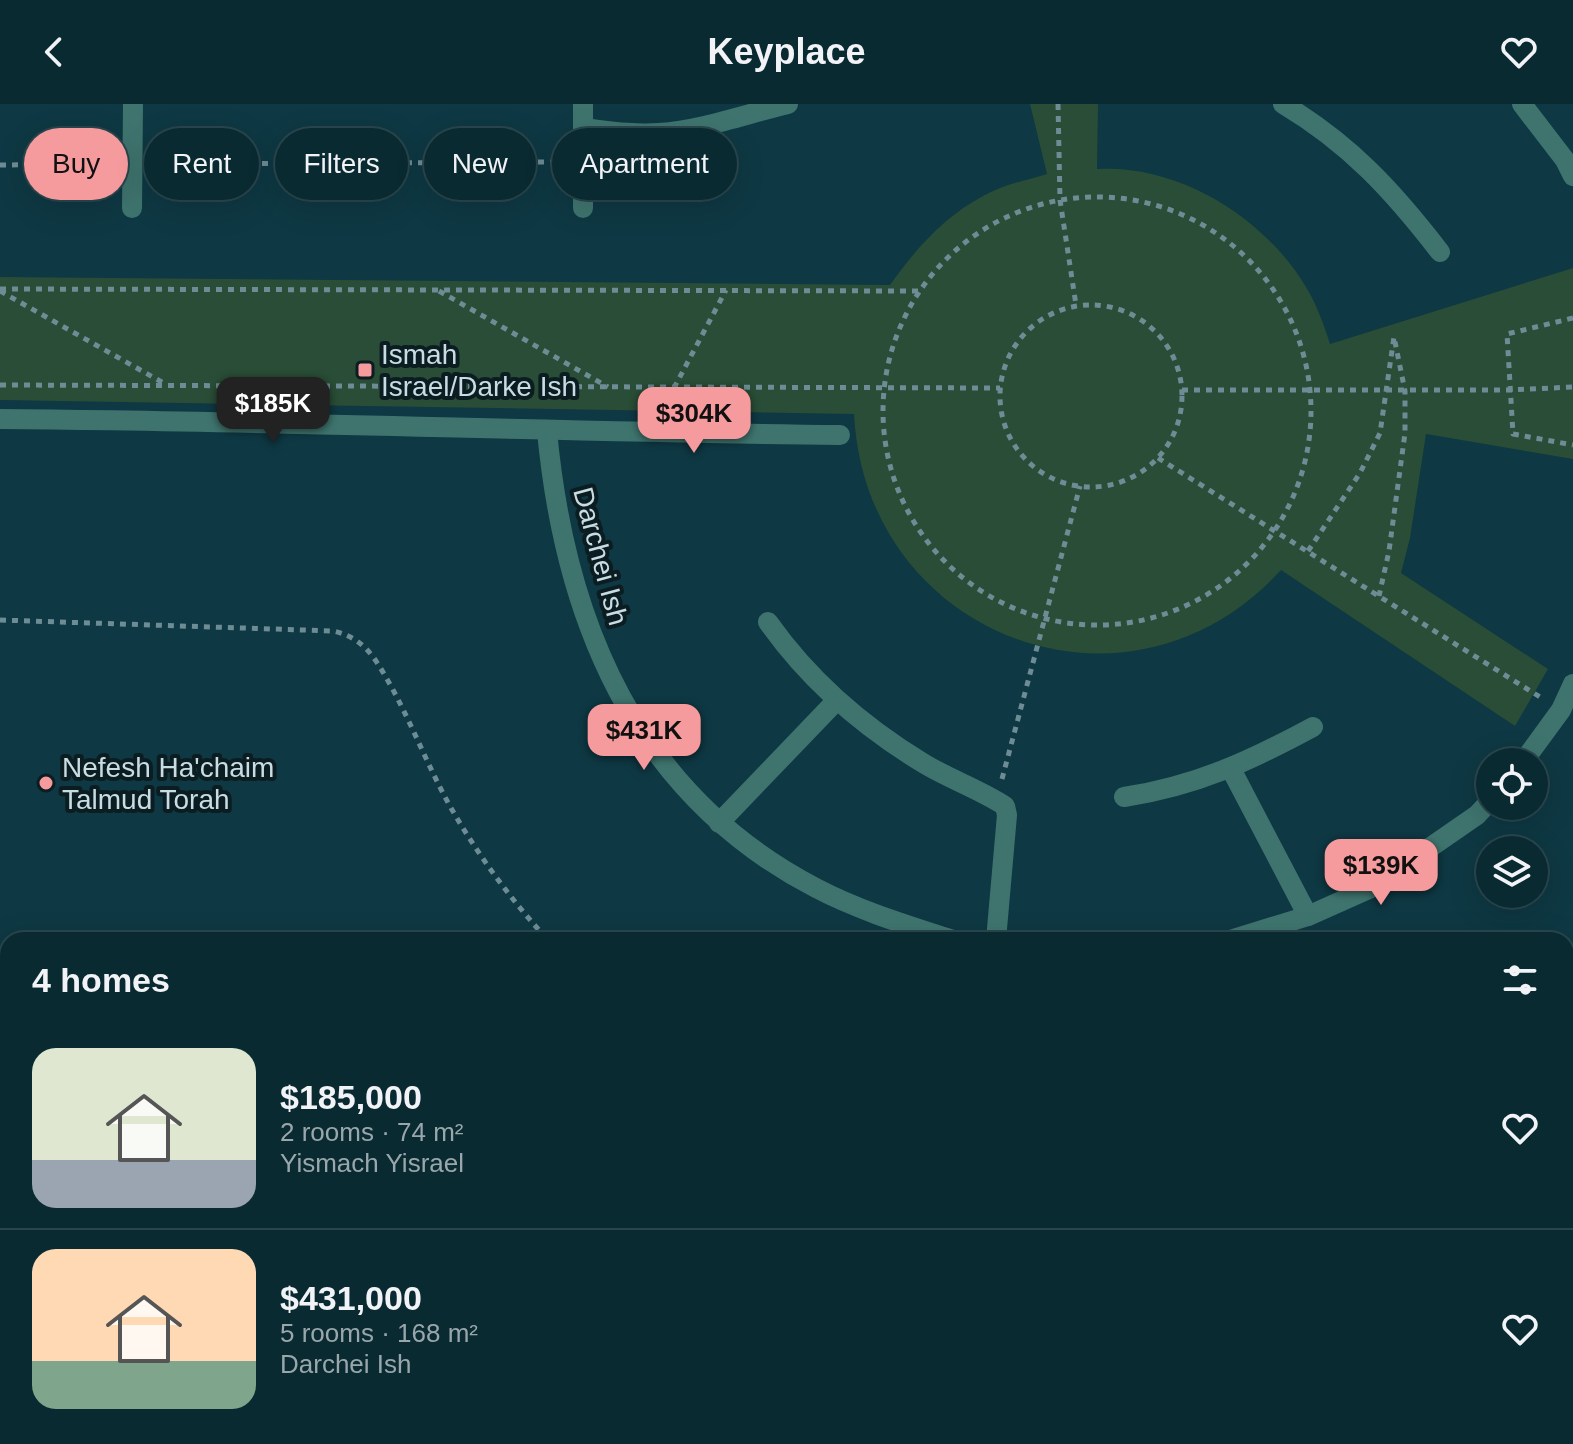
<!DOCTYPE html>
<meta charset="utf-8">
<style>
:root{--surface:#0a2a32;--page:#13323a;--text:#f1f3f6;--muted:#99a7ac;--line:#2a464d;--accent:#f59b9d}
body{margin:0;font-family:Helvetica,sans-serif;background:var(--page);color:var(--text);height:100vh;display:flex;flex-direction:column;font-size:30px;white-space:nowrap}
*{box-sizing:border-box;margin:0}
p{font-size:26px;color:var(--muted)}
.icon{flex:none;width:44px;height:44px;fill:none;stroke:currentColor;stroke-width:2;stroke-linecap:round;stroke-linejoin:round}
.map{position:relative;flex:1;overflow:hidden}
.drawer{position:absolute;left:0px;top:828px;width:1574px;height:512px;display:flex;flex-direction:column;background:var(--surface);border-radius:24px 24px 0 0;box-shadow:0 8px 32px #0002,0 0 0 2px var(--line)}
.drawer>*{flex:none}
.banner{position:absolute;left:24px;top:24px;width:800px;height:72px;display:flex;gap:16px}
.tools{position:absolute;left:1476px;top:644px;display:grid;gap:16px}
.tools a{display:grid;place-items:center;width:72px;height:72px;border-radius:50%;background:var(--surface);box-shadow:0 8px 32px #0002,0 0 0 2px var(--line);font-size:40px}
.price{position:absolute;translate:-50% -68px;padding:0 18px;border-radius:16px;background:var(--accent);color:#111;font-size:26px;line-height:52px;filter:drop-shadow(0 2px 4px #0008)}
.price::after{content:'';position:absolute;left:50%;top:48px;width:24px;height:18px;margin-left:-12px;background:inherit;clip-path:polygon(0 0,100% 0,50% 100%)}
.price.on{background:#222;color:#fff}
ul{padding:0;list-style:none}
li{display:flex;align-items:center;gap:24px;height:200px;padding:0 32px}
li+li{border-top:2px solid var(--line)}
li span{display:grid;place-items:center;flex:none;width:224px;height:160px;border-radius:24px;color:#555}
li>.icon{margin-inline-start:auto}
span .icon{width:96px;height:96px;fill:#fffc;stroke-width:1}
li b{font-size:34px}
h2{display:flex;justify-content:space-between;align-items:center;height:96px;padding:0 32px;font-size:34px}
.pill{padding:0 28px;border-radius:36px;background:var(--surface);box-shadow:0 8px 32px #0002,0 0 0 2px var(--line);font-size:28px;line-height:72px}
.pill.on{background:var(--accent);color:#111}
header{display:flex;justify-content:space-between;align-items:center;height:104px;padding:0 32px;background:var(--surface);font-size:36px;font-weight:700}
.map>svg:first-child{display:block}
.green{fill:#294d36}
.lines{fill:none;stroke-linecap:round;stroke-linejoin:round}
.path{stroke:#6d8c95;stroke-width:5;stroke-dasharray:6 6;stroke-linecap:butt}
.minor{stroke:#3f746e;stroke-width:20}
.poi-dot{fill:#f59b9d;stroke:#0c1d21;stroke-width:3}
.labels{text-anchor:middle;stroke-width:8;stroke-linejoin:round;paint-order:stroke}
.poi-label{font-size:28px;fill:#c7dce3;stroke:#0c1d21;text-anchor:start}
.street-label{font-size:28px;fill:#c7dce3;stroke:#0c1d21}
</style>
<header><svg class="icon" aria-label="back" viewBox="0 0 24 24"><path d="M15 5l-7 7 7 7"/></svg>Keyplace<svg class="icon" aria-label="heart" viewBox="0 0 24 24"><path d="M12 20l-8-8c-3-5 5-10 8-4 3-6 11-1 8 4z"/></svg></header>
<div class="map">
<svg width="1573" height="1340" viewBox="0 0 1573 1340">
<rect width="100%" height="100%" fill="#0e3843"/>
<g class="green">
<path d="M1030 0H1098L1097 65C1179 60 1265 114 1306 183 1317 201 1324 221 1330 240L1573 164V355L1426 330 1410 434 1401 469 1548 565 1515 622 1281 466C1129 633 865 533 854 310L0 296V173L890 181C919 140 952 104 1000 84 1015 78 1032 75 1047 70Z"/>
<polygon points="696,1332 878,1332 876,1340 693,1340"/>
</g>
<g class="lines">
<g class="path">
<polyline points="1058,0 1060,96 1076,201"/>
<polyline points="154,60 560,58"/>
<polyline points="0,61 108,60"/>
<circle cx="1097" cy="307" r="214"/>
<polyline points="0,185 919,187"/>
<polyline points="0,187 167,281"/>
<polyline points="439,187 608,283"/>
<circle cx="1091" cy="292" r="91"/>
<polyline points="1573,214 1507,230 1513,330 1573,341"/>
<polyline points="0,281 1000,284"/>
<polyline points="674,284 726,186"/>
<polyline points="1182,286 1510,286 1573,283"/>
<polyline points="1158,354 1540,593"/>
<polyline points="1308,447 1360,369 1380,329 1394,233 1405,287 1405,329 1389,447 1379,492"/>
<path d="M0 516 333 527C352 531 365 541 376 557 406 603 424 656 451 704 478 751 511 796 548 836"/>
<polyline points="1002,675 1080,382"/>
<polyline points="0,1062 8,1064"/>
<polyline points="691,1332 703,1337 710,1332"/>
<polyline points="792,1332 809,1340"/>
</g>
<g class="minor">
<polyline points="583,0 583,104"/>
<path d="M1283 0C1350 40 1393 87 1440 148"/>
<polyline points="1522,0 1565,56 1573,72"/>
<path d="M584 24C609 27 634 31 659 29 702 26 746 10 788 0"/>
<polyline points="132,104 133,0"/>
<path d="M0 315C280 317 560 328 840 331"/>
<path d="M547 327C565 520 637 691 816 784 860 807 907 821 953 836"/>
<path d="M768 518C809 576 862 622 923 659 949 675 979 685 1005 702L1007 711 996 836"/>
<polyline points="1523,658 1561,606 1573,580"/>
<polyline points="1231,665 1308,812"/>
<path d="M1124 693C1196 682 1250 657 1313 623"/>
<polyline points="719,719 837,596"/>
<polyline points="1230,836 1308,812 1373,783 1477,711 1490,697"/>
<polyline points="0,865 8,868"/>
<polyline points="1566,1220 1573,1219"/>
<polyline points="0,1309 8,1311"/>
<polyline points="74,1332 99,1340"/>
</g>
</g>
<g class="poi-dot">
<rect x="357" y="258" width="16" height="16" rx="4"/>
<circle cx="46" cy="679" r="8"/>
</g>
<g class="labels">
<g class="poi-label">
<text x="381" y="260">Ismah<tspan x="381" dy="32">Israel/Darke Ish</tspan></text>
<text x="62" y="673">Nefesh Ha'chaim<tspan x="62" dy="32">Talmud Torah</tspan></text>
</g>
<g class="street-label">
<text transform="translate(601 452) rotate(75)" y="10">Darchei Ish</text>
</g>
</g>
</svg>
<div class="tools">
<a><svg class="icon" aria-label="locate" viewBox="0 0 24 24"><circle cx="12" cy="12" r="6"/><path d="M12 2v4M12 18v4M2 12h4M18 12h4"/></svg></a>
<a><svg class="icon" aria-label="layers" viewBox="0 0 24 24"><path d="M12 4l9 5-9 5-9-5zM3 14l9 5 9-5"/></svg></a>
</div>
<b class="price on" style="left:273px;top:341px">$185K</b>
<b class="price" style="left:694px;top:351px">$304K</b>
<b class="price" style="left:644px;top:668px">$431K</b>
<b class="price" style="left:1381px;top:803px">$139K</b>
<div class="banner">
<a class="pill on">Buy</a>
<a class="pill">Rent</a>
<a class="pill">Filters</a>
<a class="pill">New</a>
<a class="pill">Apartment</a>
</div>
<section class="drawer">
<h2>4 homes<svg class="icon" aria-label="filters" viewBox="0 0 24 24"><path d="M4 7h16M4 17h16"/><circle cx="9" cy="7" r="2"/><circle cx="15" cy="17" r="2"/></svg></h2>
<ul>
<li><span style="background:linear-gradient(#dfe7d0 70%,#9aa5b1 0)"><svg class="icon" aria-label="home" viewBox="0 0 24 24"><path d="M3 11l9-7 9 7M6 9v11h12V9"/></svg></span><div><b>$185,000</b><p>2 rooms · 74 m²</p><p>Yismach Yisrael</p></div><svg class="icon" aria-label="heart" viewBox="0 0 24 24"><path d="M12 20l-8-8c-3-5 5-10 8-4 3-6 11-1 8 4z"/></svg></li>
<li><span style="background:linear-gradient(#ffd9b3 70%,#7fa58c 0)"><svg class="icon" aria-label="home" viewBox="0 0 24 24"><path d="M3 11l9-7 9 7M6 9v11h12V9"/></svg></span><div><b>$431,000</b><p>5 rooms · 168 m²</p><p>Darchei Ish</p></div><svg class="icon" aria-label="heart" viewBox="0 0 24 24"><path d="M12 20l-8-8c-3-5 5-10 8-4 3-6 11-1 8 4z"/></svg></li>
</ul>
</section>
</div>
